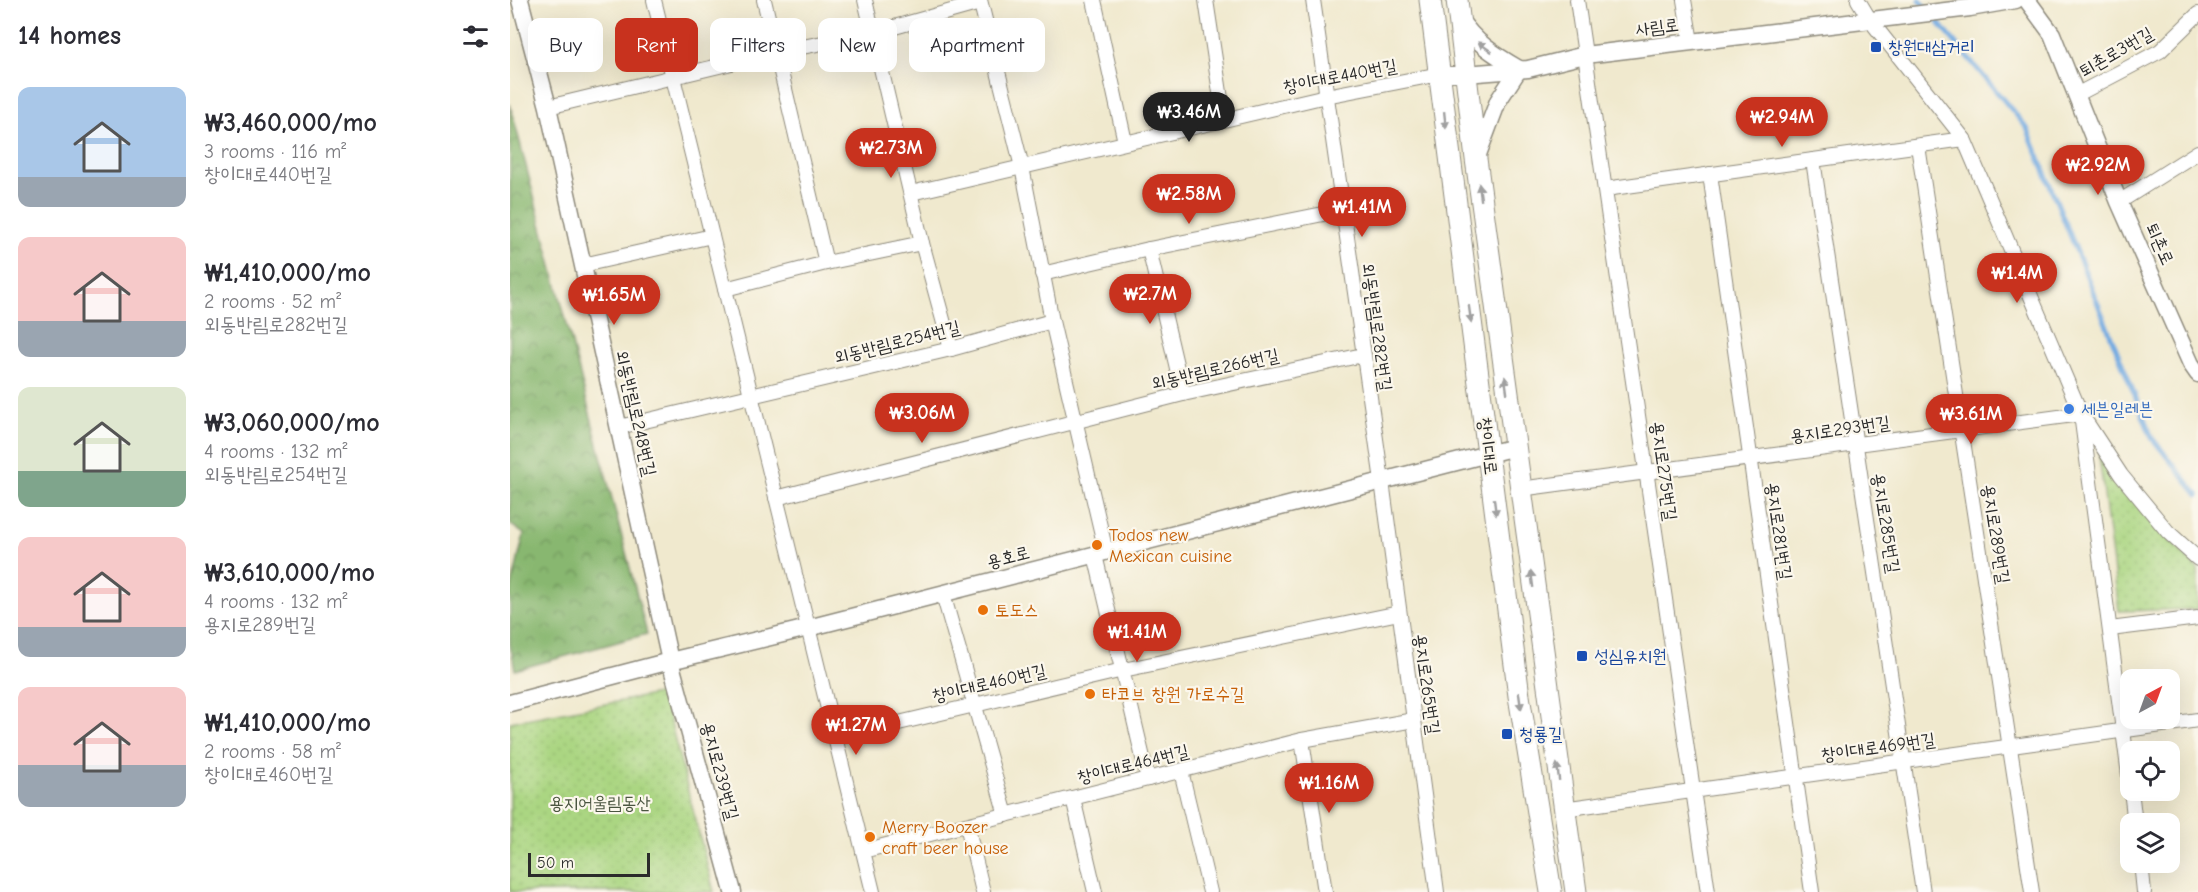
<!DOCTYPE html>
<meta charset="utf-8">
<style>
:root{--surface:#fff;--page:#f7f7f7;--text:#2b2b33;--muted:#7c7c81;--accent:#c8321e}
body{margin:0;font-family:"Comic Neue","Poor Story",sans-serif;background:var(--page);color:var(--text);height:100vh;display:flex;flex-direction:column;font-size:22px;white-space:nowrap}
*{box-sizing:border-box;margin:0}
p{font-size:20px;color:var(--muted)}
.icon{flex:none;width:33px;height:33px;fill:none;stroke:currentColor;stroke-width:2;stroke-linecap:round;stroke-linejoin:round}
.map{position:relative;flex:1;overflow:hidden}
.panel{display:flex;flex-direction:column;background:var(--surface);width:510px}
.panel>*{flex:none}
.guide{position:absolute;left:18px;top:18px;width:570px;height:54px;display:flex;gap:12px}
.needle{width:39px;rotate:41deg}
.tools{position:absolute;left:1610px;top:669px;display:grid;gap:12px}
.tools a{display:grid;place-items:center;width:60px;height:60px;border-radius:12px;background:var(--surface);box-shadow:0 6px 24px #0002;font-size:30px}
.scale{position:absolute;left:18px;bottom:15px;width:122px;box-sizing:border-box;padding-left:6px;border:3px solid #2b2b2b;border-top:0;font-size:16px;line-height:21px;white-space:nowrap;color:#2b2b2b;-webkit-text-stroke:4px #fbf7ec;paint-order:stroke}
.price{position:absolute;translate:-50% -51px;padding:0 14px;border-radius:21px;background:var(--accent);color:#fff;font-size:20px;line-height:39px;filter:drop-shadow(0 2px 3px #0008)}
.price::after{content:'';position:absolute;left:50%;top:36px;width:18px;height:14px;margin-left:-9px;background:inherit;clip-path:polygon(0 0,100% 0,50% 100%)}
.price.current{background:#222;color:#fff}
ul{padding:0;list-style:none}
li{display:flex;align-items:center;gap:18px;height:150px;padding:0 18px}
li span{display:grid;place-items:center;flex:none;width:168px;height:120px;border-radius:12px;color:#555}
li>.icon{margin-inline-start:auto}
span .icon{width:72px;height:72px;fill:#fffc;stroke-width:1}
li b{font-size:26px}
h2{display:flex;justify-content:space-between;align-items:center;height:72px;padding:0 18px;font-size:26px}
.tag{padding:0 21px;border-radius:12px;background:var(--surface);box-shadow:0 6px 24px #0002;font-size:21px;line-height:54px}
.tag.current{background:var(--accent);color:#fff}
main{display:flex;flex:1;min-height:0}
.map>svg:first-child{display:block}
.grass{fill:url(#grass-dots);stroke:#6b8056;stroke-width:1.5}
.forest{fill:url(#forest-crowns);stroke:#5a714e;stroke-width:1.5}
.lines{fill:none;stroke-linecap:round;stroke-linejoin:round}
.stream{stroke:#72aae1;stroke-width:5}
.minor-casing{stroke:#8e8a7c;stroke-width:16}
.tertiary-casing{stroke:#8e8a7c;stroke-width:19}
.primary-casing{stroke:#8e8a7c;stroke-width:23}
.minor{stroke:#fff;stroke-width:14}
.tertiary{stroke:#fff;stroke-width:16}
.primary{stroke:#fff;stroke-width:21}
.oneway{fill:#a0a0a0}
.transit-dot{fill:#1a4fb4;stroke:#fbf7ec;stroke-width:2}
.shop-dot{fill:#3f7fe0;stroke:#fbf7ec;stroke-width:2}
.food-dot{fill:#e8710a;stroke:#fbf7ec;stroke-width:2}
.labels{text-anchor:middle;stroke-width:4.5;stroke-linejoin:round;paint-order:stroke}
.street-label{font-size:18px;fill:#2b2b2b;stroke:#fbf7ec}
.transit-label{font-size:18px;fill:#164399;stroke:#fbf7ec;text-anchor:start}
.shop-label{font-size:18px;fill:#366cbe;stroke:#fbf7ec;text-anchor:start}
.food-label{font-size:18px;fill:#c56008;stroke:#fbf7ec;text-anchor:start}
.park-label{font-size:18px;fill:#4b5641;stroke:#fbf7ec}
</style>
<main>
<section class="panel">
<h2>14 homes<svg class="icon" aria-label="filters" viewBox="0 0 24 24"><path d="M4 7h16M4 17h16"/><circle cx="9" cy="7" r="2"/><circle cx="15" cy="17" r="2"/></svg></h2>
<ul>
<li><span style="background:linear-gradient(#a9c7e8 75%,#9aa5b1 0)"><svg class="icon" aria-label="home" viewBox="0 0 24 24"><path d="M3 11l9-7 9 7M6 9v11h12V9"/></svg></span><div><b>₩3,460,000/mo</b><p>3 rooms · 116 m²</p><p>창이대로440번길</p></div></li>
<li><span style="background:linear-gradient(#f6c9c9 70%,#9aa5b1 0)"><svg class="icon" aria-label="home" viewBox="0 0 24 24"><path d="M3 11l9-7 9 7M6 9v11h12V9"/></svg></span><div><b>₩1,410,000/mo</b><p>2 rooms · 52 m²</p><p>외동반림로282번길</p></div></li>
<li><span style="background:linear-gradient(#dfe7d0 70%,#7fa58c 0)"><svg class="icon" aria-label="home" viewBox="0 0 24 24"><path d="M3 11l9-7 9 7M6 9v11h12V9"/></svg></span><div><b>₩3,060,000/mo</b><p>4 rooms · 132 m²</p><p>외동반림로254번길</p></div></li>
<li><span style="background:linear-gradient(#f6c9c9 75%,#9aa5b1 0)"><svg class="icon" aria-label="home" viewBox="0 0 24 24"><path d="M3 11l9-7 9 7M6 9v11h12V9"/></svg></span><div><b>₩3,610,000/mo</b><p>4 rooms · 132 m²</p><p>용지로289번길</p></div></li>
<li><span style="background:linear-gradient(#f6c9c9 65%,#9aa5b1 0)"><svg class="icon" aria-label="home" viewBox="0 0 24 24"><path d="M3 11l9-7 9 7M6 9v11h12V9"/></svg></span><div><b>₩1,410,000/mo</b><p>2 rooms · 58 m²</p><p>창이대로460번길</p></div></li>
</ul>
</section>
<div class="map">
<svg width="1688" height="892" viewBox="0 0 1688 892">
<defs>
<pattern id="grass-dots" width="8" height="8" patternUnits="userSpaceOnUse" patternTransform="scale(1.5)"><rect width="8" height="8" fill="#abd682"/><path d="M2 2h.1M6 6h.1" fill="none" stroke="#93b870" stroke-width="1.8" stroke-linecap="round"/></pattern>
<pattern id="forest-crowns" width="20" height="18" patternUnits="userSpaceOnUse" patternTransform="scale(1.5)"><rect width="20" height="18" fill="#88b770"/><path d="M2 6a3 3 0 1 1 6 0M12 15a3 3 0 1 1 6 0" fill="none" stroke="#6f955c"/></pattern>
</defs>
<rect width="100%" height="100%" fill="#fbf7ec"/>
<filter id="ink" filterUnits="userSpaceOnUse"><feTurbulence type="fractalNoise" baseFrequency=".0167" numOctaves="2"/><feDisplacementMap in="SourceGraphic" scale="12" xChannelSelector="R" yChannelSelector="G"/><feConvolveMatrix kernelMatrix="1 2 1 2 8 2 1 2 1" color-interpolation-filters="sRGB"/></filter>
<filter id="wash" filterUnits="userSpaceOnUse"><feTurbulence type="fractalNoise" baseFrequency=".008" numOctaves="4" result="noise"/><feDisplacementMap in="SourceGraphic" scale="24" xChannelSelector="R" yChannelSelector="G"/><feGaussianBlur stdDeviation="1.35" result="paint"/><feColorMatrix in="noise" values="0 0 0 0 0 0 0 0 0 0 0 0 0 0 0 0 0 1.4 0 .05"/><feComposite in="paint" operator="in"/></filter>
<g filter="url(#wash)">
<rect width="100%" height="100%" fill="#f0e9ce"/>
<g class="grass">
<polygon points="1589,456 1645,524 1688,569 1688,609 1609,611"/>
<polygon points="153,693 204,892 0,892 0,722"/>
</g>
<polygon class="forest" points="0,104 137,634 5,670 0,644 0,594 14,534 0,524"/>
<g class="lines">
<g class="stream">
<polyline points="1410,0 1417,9"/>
<polyline points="1423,16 1517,128 1642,438 1688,495"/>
</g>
</g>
</g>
<g filter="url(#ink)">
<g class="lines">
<g class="minor-casing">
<g id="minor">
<polyline points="144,0 363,892"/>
<polyline points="254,0 316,263"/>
<polyline points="355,0 412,243 441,349"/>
<polyline points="470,0 512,167 542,321 596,552"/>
<polyline points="584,0 615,142"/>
<polyline points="696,0 714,119"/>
<polyline points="803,0 872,481 927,892"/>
<polyline points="1067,0 1198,892"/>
<polyline points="1174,0 1181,42"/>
<polyline points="1348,0 1360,20 1454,139 1571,414 1611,475 1658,532 1688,559"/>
<polyline points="1566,95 1650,51 1688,14"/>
<polyline points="38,107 267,52 363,33 470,3"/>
<polyline points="1408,146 1522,892"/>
<polyline points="1303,160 1413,892"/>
<polyline points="1200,174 1302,892"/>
<polyline points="1095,189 1454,139"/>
<polyline points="401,193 816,96 930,74 955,74"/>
<polyline points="1609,202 1688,152"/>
<polyline points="639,249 673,394"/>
<polyline points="73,265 202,236"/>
<polyline points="532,274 639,249 833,210"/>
<polyline points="215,289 316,263 412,243"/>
<polyline points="109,427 441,349 542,321"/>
<polyline points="1010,489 1571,414 1620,783"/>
<polyline points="266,498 673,394 853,355"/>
<polyline points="585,555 638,779"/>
<polyline points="433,594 496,815"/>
<polyline points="1600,629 1688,618"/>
<polyline points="325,738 613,670 889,613"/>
<polyline points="792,740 815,892"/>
<polyline points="671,771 700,892"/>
<polyline points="1621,790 1625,824"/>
<polyline points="563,798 585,892"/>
<polyline points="1053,809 1688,720"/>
<polyline points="457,825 473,892"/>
<polyline points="353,851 792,740 904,720"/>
<polyline points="1631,862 1634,892"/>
</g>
</g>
<g class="tertiary-casing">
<g id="tertiary">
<polyline points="10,0 38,107 160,661 223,892"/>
<polyline points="1517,0 1542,34 1609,202 1681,364 1688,374"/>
<path d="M949 18C964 42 985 55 1009 69"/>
<polyline points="955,74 1018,69 1075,55 1460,8 1506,0"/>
<polyline points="967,157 988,101 1009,69"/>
<polyline points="0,703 160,661 298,628 1005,447"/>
</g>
</g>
<g class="primary-casing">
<g id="primary">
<polyline points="920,0 1009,696 1041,892"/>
<polyline points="947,0 966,159 1066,892"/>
</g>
</g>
<use href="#minor" class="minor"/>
<use href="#tertiary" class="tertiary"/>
<use href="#primary" class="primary"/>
</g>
<defs><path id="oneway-solid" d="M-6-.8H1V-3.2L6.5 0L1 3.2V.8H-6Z" transform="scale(1.5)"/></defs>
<g class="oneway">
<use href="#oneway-solid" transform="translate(975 47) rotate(-144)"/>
<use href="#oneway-solid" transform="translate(935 120) rotate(84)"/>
<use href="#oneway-solid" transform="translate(970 192) rotate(-98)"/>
<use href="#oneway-solid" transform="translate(960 314) rotate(82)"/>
<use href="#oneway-solid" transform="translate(996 385) rotate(-98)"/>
<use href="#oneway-solid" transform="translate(985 507) rotate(83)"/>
<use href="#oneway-solid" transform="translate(1022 579) rotate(-98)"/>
<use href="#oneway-solid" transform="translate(1010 701) rotate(82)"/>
<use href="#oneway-solid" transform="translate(1048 772) rotate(-98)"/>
</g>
</g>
<g class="transit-dot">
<rect x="1360" y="41" width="12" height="12" rx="3"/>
<rect x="1066" y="650" width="12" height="12" rx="3"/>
<rect x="991" y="728" width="12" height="12" rx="3"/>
</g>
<circle class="shop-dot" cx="1559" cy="409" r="6"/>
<g class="food-dot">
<circle cx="587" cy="545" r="6"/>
<circle cx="473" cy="610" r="6"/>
<circle cx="580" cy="694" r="6"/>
<circle cx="360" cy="837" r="6"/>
</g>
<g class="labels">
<g class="street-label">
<text transform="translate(1147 27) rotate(-7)" y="6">사림로</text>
<text transform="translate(1606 52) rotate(-30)" y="6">퇴촌로3번길</text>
<text transform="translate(830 76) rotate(-11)" y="6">창이대로440번길</text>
<text transform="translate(1650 244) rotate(66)" y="6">퇴촌로</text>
<text transform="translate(867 327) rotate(82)" y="6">외동반림로282번길</text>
<text transform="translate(387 342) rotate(-14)" y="6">외동반림로254번길</text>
<text transform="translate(705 369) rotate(-13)" y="6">외동반림로266번길</text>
<text transform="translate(126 413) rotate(77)" y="6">외동반림로248번길</text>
<text transform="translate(1330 429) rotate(-8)" y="6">용지로293번길</text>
<text transform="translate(978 446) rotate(83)" y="6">창이대로</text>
<text transform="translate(1154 471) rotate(82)" y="6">용지로275번길</text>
<text transform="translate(1376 523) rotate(81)" y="6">용지로285번길</text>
<text transform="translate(1269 531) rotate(82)" y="6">용지로281번길</text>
<text transform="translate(1486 534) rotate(81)" y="6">용지로289번길</text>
<text transform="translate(498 557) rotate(-14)" y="6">용호로</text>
<text transform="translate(479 683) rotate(-13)" y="6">창이대로460번길</text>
<text transform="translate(917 684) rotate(82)" y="6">용지로265번길</text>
<text transform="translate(1368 747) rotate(-8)" y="6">창이대로469번길</text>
<text transform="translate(623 764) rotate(-14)" y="6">창이대로464번길</text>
<text transform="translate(210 771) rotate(75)" y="6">용지로239번길</text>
</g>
<g class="transit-label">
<text x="1378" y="53">창원대삼거리</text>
<text x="1084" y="662">성심유치원</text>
<text x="1009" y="740">청룡길</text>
</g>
<g class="shop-label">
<text x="1571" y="415">세븐일레븐</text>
</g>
<g class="food-label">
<text x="599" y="541">Todos new<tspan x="599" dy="21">Mexican cuisine</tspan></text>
<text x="485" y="616">토도스</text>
<text x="592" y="700">타코브 창원 가로수길</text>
<text x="372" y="833">Merry Boozer<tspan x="372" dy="21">craft beer house</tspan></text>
</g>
<g class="park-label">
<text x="90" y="809">용지어울림동산</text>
</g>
</g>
</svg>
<div class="tools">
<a><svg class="needle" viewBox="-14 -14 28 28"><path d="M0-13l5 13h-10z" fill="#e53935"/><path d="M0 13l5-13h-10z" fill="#7c7c81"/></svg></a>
<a><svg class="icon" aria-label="locate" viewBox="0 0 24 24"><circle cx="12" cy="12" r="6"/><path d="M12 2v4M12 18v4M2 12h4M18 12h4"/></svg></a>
<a><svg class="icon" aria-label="layers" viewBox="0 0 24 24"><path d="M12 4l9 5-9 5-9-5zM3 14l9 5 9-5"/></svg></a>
</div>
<div class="scale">50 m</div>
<b class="price current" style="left:679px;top:143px">₩3.46M</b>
<b class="price" style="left:1272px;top:148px">₩2.94M</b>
<b class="price" style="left:381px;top:179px">₩2.73M</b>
<b class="price" style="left:1588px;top:196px">₩2.92M</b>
<b class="price" style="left:679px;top:225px">₩2.58M</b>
<b class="price" style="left:852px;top:238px">₩1.41M</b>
<b class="price" style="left:1507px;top:304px">₩1.4M</b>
<b class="price" style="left:640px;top:325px">₩2.7M</b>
<b class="price" style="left:104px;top:326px">₩1.65M</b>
<b class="price" style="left:412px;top:444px">₩3.06M</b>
<b class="price" style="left:1461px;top:445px">₩3.61M</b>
<b class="price" style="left:627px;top:663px">₩1.41M</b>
<b class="price" style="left:346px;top:756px">₩1.27M</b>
<b class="price" style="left:819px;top:814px">₩1.16M</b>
<div class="guide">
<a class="tag">Buy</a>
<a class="tag current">Rent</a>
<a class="tag">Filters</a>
<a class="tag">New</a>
<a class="tag">Apartment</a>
</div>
</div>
</main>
